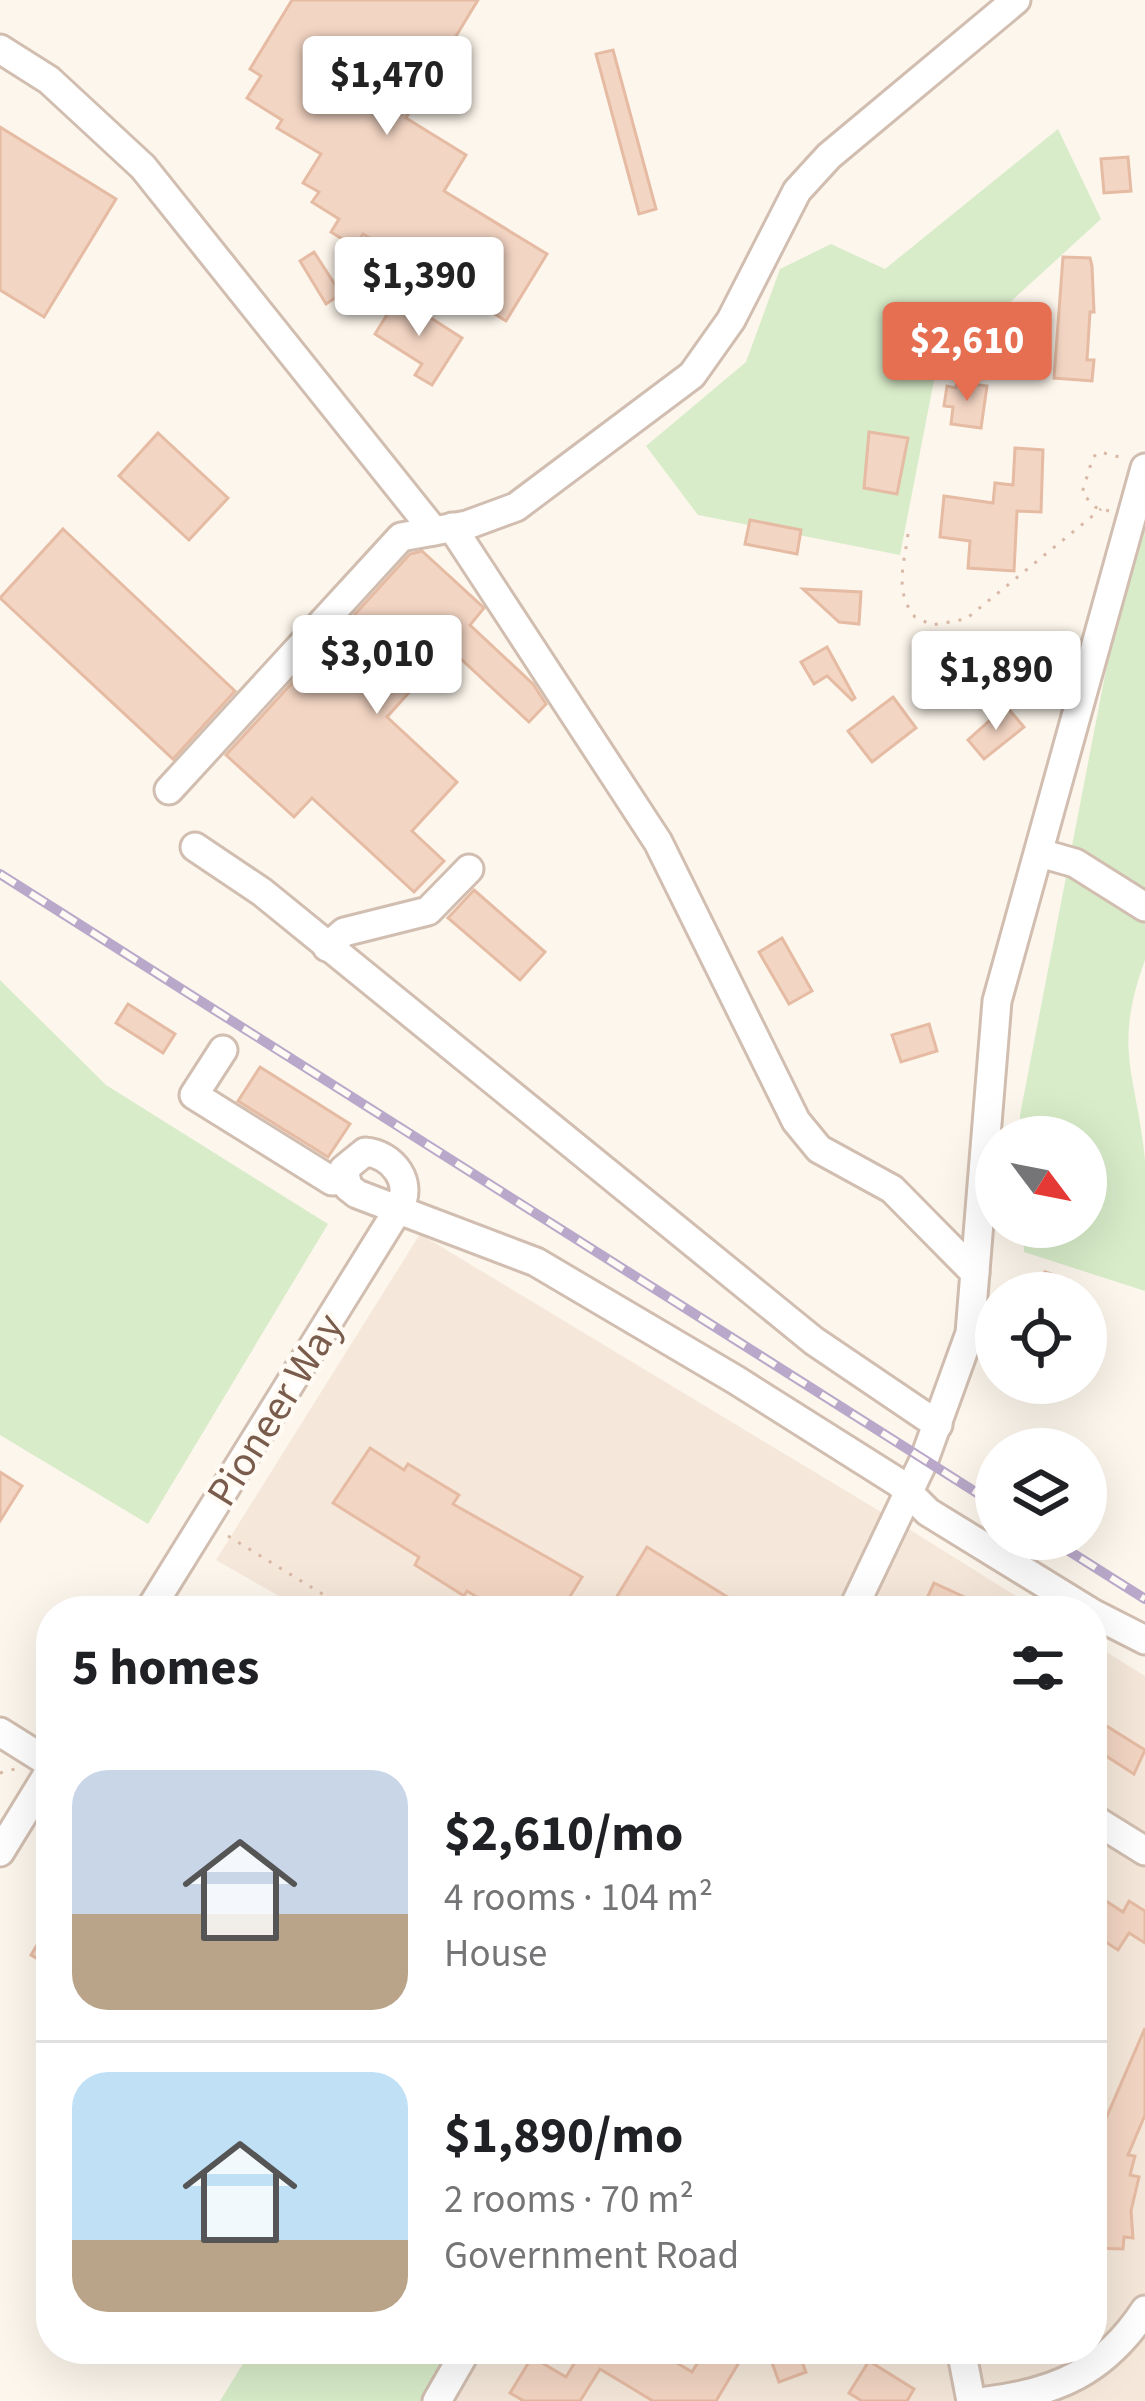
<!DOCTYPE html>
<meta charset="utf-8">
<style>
:root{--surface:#fff;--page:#f6f6f6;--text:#202124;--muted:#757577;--line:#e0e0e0;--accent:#e76f51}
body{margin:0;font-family:"Source Sans 3",sans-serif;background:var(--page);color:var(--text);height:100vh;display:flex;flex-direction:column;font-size:45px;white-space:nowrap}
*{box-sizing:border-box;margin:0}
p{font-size:39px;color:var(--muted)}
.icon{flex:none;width:66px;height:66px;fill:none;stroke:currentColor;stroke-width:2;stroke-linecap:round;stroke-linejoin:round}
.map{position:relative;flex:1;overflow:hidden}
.drawer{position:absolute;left:36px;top:1596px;width:1071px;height:768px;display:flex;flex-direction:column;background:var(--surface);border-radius:48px;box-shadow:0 12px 48px #0002}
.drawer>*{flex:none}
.needle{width:78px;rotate:122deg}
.tools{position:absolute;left:975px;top:1116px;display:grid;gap:24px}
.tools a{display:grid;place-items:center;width:132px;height:132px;border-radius:50%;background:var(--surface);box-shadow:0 12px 48px #0002;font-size:60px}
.price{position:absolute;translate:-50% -102px;padding:0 27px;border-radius:12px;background:#fff;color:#222;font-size:39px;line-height:78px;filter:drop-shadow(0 3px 6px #0008)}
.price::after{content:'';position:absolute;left:50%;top:72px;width:36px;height:27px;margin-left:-18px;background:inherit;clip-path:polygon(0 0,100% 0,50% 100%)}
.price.current{background:var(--accent);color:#fff}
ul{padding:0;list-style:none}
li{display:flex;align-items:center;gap:36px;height:300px;padding:0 36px}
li+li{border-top:3px solid var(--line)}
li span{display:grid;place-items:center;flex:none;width:336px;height:240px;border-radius:36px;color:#555}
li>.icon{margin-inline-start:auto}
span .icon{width:144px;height:144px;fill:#fffc;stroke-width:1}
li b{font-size:51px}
h2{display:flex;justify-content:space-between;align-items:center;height:144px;padding:0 36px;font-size:51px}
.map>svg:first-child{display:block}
.residential{fill:#f5e8da}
.green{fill:#d8ecc9}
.building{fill:#f3d5c3;stroke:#e6bba3;stroke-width:3}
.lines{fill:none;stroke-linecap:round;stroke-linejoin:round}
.minor-casing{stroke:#d1beb0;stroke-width:33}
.path{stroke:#d9b8a5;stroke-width:3;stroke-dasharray:3 9;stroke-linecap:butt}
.minor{stroke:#fff;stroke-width:27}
.rail-casing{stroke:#b9a8c9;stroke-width:10}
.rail{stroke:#fffaf3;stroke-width:6;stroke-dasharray:18;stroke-linecap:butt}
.labels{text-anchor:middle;stroke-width:9;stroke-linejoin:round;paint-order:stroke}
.street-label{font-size:42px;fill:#7a5c4d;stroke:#fffaf3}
</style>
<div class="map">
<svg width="1145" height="2401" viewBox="0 0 1145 2401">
<rect width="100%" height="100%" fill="#fdf6ec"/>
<g class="residential">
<polygon points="420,1234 896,1521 1040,1611 305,1611 216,1560"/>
<polygon points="1092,1643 1145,1676 1145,2401 448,2401 480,2349 1092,2349"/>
</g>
<g class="green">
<polygon points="1058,129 1101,219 936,370 900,555 698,515 646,446 746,362 780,269 831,244 885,269"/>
<path d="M1145 468V960C1112 1051 1137 1075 1145 1160 1145 1203 1145 1248 1145 1291L1024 1252 1023 1227H1086V1137H1021L1020 1115Z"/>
<polygon points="0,980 106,1085 328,1224 148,1524 0,1435"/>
<polygon points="252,2349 452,2349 421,2401 220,2401"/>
</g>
<g class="building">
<polygon points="292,0 478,0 406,118 466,155 444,191 547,254 506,321 363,234 355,247 331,232 339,219 312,202 319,192 303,183 321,154 277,128 282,120 247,98 261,76 250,69"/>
<polygon points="613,50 656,209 639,214 596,54"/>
<polygon points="0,127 116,199 44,317 0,290"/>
<polygon points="1128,157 1131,191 1104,193 1101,159"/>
<polygon points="314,252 341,294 326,304 300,261"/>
<polygon points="1063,257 1090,258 1092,266 1094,312 1090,312 1087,360 1094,360 1092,381 1054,378"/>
<polygon points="398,297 462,338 432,385 415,375 422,364 375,334"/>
<polygon points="957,382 987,386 981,428 951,424 953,407 944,406 947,386 956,388"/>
<polygon points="869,432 908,438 897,494 864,488"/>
<polygon points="158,433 228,498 189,540 119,476"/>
<polygon points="1015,448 1043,450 1041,512 1017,511 1014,571 968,568 970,541 940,537 944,496 993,503 995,483 1013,485"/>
<polygon points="750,520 801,530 797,554 745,544"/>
<polygon points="63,529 235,691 173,759 0,598"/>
<polygon points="422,551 484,608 470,625 533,684 546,704 529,722 449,648 387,717 457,782 412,831 444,861 414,892 312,798 294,817 226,755 410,554"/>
<polygon points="803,589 861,592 859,624 839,622"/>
<polygon points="827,647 855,698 852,700 827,676 814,684 801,662"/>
<polygon points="893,697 916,728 872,762 848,731"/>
<polygon points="1006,706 1024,727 984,759 968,740"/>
<polygon points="474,890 545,952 520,980 448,918"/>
<polygon points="782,938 812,991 789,1004 759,952"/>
<polygon points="128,1004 175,1034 163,1053 116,1023"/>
<polygon points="929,1024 937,1051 901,1062 892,1035"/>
<polygon points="260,1067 350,1124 328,1157 238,1101"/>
<polygon points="1045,1272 1067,1279 1063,1293 1039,1293"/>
<polygon points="370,1448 404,1470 408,1464 459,1495 453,1504 582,1577 561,1611 500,1611 467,1591 464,1596 415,1565 419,1557 333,1503"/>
<polygon points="0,1472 22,1486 0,1521"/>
<polygon points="647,1547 750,1611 608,1611"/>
<polygon points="934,1583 995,1611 921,1611"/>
<polygon points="1092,1717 1145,1750 1134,1774 1092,1747"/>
<polygon points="1092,1892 1123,1912 1129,1901 1145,1911 1145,1943 1129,1933 1118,1950 1092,1933"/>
<polygon points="51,1922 51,1967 31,1955"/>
<polygon points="1145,2028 1145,2115 1128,2155 1135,2156 1130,2175 1139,2177 1131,2211 1133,2238 1124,2237 1123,2249 1092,2248 1105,2132 1101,2130"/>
<polygon points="583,2349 654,2349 692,2372 706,2349 747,2349 716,2401 653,2401 600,2369 580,2401 524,2401 510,2393 532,2357 566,2377"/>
<polygon points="767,2349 797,2349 806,2372 779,2382"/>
<polygon points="869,2361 914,2389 907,2401 862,2401 849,2393"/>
</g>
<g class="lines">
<g class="minor-casing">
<g id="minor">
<polyline points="0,49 49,80 143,167 434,531"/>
<polyline points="452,527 658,842 796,1121 819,1149 892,1189 975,1273"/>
<polyline points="169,790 401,537 467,525 516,507 692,375 731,320 797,191 829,156 1016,0"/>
<polyline points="195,847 262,892 814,1341 938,1425"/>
<polyline points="1040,853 1075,863 1145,907"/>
<polyline points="327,947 344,932 428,911 469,869"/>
<polyline points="223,1050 194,1095 332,1181 345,1180"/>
<path d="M149 1611 399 1208C414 1183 393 1154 365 1152L344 1169 348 1187 357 1194 536 1262 736 1380 899 1483 928 1512 1089 1611"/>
<polyline points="852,1611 924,1460 970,1333 997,1001 1145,468"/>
<polyline points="1092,1613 1145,1640"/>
<polyline points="0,1732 51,1764"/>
<polyline points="1092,1818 1145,1851"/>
<polyline points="0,1852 51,1769"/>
<polyline points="961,2349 971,2401"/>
<polyline points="437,2401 467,2349"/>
<path d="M987 2401C1058 2392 1105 2371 1145 2310"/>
</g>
</g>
<g class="path">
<polyline points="1109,511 1095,507 1082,493 1093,457 1100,452 1123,458"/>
<path d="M908 534C904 566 894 591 915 617L932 625 966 619 1101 509"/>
<polyline points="228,1536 350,1611"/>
<polyline points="0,1773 15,1769"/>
</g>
<use href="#minor" class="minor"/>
<g class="rail-casing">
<g id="rail">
<polyline points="0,874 996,1505"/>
<polyline points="1050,1539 1145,1599"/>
</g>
</g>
<use href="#rail" class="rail"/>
</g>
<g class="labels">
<g class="street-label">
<text transform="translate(274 1409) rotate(-58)" y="15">Pioneer Way</text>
</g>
</g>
</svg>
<div class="tools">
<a><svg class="needle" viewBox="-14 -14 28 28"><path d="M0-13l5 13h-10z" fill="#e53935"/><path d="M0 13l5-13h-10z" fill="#757577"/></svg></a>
<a><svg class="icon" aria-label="locate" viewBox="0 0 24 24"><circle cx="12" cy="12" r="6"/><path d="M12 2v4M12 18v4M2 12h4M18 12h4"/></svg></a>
<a><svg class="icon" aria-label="layers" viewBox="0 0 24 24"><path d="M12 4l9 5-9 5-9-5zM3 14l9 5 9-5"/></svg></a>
</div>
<b class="price" style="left:387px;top:138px">$1,470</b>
<b class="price" style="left:419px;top:339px">$1,390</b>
<b class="price current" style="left:967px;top:404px">$2,610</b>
<b class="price" style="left:377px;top:717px">$3,010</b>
<b class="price" style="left:996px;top:733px">$1,890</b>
<section class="drawer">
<h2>5 homes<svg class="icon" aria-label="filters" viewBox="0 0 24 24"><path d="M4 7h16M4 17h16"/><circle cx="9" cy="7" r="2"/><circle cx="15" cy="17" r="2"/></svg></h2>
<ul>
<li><span style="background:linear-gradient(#c9d6e8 60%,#b9a48a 0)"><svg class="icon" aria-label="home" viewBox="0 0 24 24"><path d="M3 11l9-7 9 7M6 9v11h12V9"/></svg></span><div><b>$2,610/mo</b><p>4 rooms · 104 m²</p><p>House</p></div></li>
<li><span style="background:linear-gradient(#bfe0f5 70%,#b9a48a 0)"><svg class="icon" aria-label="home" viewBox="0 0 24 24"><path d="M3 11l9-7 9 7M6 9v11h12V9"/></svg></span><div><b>$1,890/mo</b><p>2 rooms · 70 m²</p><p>Government Road</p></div></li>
</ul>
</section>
</div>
